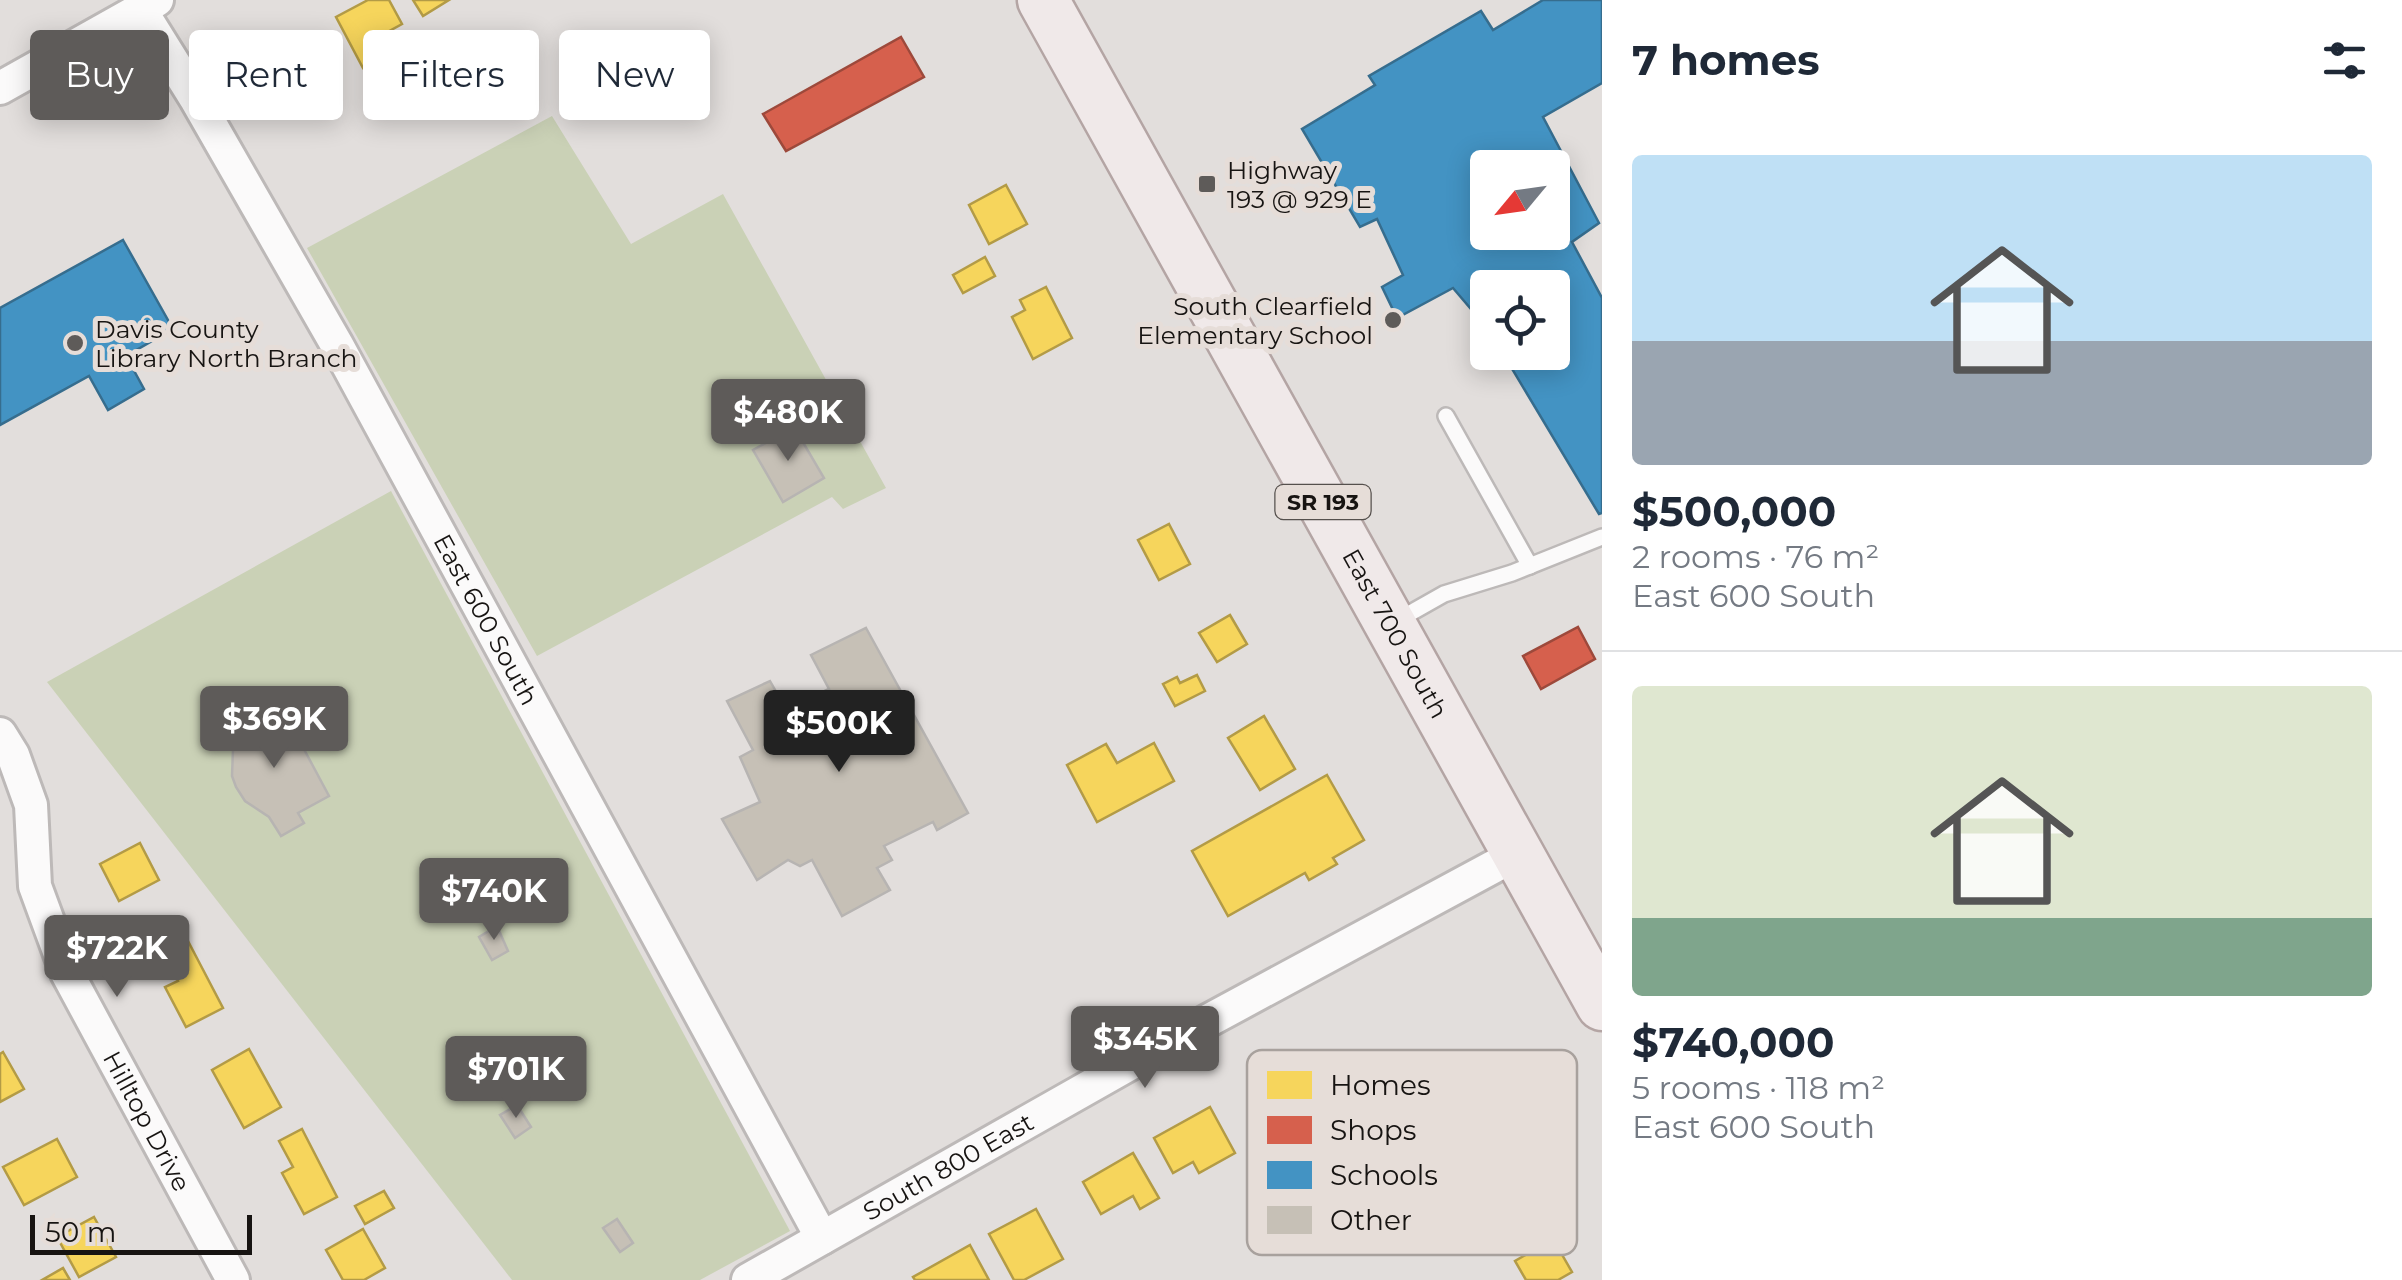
<!DOCTYPE html>
<meta charset="utf-8">
<style>
:root{--surface:#fff;--page:#f6f6f7;--text:#1f2937;--muted:#747a83;--line:#e0e1e3;--accent:#5e5b59}
body{margin:0;font-family:Montserrat,sans-serif;background:var(--page);color:var(--text);height:100vh;display:flex;flex-direction:column;font-size:38px;white-space:nowrap}
*{box-sizing:border-box;margin:0}
p{font-size:32px;color:var(--muted)}
.icon{flex:none;width:55px;height:55px;fill:none;stroke:currentColor;stroke-width:2;stroke-linecap:round;stroke-linejoin:round}
.map{position:relative;flex:1;overflow:hidden}
.drawer{display:flex;flex-direction:column;background:var(--surface);width:800px}
.drawer>*{flex:none}
.guide{position:absolute;left:30px;top:30px;width:950px;height:90px;display:flex;gap:20px}
.needle{width:65px;rotate:241deg}
.buttons{position:absolute;left:1470px;top:150px;display:grid;gap:20px}
.buttons a{display:grid;place-items:center;width:100px;height:100px;border-radius:10px;background:var(--surface);box-shadow:0 5px 25px #0003;font-size:50px}
.scale{position:absolute;left:30px;bottom:25px;width:222px;box-sizing:border-box;padding-left:10px;border:5px solid #171412;border-top:0;font-size:28px;line-height:35px;white-space:nowrap;color:#171412;-webkit-text-stroke:8px #e6ddd8;paint-order:stroke}
.price{position:absolute;translate:-50% -85px;padding:0 22px;border-radius:10px;background:var(--accent);color:#fff;font-size:32px;line-height:65px;filter:drop-shadow(0 2px 5px #0008)}
.price::after{content:'';position:absolute;left:50%;top:60px;width:30px;height:22px;margin-left:-15px;background:inherit;clip-path:polygon(0 0,100% 0,50% 100%)}
.price.active{background:#222;color:#fff}
ul{padding:0;list-style:none}
li{display:grid;align-content:center;gap:20px;height:530px;padding:0 30px}
li+li{border-top:2px solid var(--line)}
li span{display:grid;place-items:center;height:310px;border-radius:10px;color:#555}
li>.icon{margin-inline-start:auto}
span .icon{width:180px;height:180px;fill:#fffc;stroke-width:1}
li b{font-size:42px}
h2{display:flex;justify-content:space-between;align-items:center;height:120px;padding:0 30px;font-size:42px}
.tag{padding:0 35px;border-radius:10px;background:var(--surface);box-shadow:0 5px 25px #0003;font-size:35px;line-height:90px}
.tag.active{background:var(--accent);color:#fff}
main{display:flex;flex:1;min-height:0}
.map>svg:first-child{display:block}
.green{fill:#cad1b6}
.homes{fill:#f6d55c;stroke:#b39b46;stroke-width:2.5}
.shops{fill:#d6604d;stroke:#9d493b;stroke-width:2.5}
.schools{fill:#4393c3;stroke:#366d8e;stroke-width:2.5;fill-rule:evenodd}
.building{fill:#c6c0b6;stroke:#b7b4b2;stroke-width:2.5}
.lines{fill:none;stroke-linecap:round;stroke-linejoin:round}
.lane-casing{stroke:#bdb9b8;stroke-width:20}
.street-casing{stroke:#bdb9b8;stroke-width:38}
.primary-casing{stroke:#b4a5a4;stroke-width:55}
.lane{stroke:#fbfafa;stroke-width:15}
.street{stroke:#fbfafa;stroke-width:32}
.primary{stroke:#f0e9e9;stroke-width:50}
.poi-dot{fill:#5e5b59;stroke:#e6ddd8;stroke-width:4}
.labels{text-anchor:middle;stroke-width:10;stroke-linejoin:round;paint-order:stroke}
.shield{fill:#e6ddd8;stroke:#55504d;stroke-width:2.5}
.shield-label{font-size:22px;font-weight:bold;fill:#171412}
.poi-label{font-size:25px;fill:#171412;stroke:#e6ddd8;text-anchor:start}
.street-label{font-size:25px;fill:#171412;stroke:#e6ddd8}
.key{fill:#e6ddd8;stroke:#a8a19d;stroke-width:2.5}
.key-label{font-size:28px;fill:#171412}
</style>
<main>
<div class="map">
<svg width="1602" height="1280" viewBox="0 0 1602 1280">
<rect width="100%" height="100%" fill="#e2dedc"/>
<g class="green">
<polygon points="552,116 631,244 723,194 886,488 843,509 832,497 537,656 307,248"/>
<polygon points="391,491 790,1231 700,1280 512,1280 47,682"/>
</g>
<g class="homes">
<polygon points="368,0 389,0 402,24 384,34 394,51 363,68 336,17"/>
<polygon points="413,0 449,0 423,16"/>
<polygon points="298,34 313,64 292,74 277,45"/>
<polygon points="1006,185 1027,224 989,244 969,205"/>
<polygon points="985,257 995,276 963,293 953,275"/>
<polygon points="1046,287 1072,338 1033,359 1012,317 1025,310 1020,300"/>
<polygon points="1169,524 1190,564 1159,580 1138,540"/>
<polygon points="1230,615 1247,644 1217,662 1199,633"/>
<polygon points="1197,675 1205,691 1175,706 1163,684 1177,677 1180,683"/>
<polygon points="1264,716 1295,769 1260,790 1228,738"/>
<polygon points="1154,743 1174,781 1097,822 1067,765 1106,744 1117,763"/>
<polygon points="1327,775 1364,840 1333,858 1337,864 1309,880 1305,873 1228,916 1192,851"/>
<polygon points="140,843 159,880 119,901 100,864"/>
<polygon points="188,941 223,1008 186,1027 165,987 178,981 164,954"/>
<polygon points="249,1049 281,1107 244,1128 212,1070"/>
<polygon points="3,1052 24,1089 0,1102 0,1054"/>
<polygon points="1210,1107 1235,1153 1199,1173 1193,1162 1173,1173 1154,1138"/>
<polygon points="302,1129 337,1197 304,1214 282,1173 293,1167 279,1141"/>
<polygon points="57,1139 77,1177 24,1205 3,1167"/>
<polygon points="1133,1153 1159,1198 1140,1209 1133,1196 1101,1214 1083,1182"/>
<polygon points="384,1191 394,1208 365,1224 355,1206"/>
<polygon points="1036,1209 1063,1259 1024,1280 1014,1280 989,1234"/>
<polygon points="94,1217 116,1257 79,1277 57,1237"/>
<polygon points="363,1229 385,1268 364,1280 343,1280 326,1250"/>
<polygon points="1553,1239 1572,1272 1558,1280 1526,1280 1515,1261"/>
<polygon points="970,1245 989,1280 915,1280 913,1277"/>
<polygon points="63,1268 70,1280 42,1280"/>
</g>
<g class="shops">
<polygon points="901,37 924,77 786,151 763,114"/>
<polygon points="1578,627 1595,659 1541,689 1523,656"/>
</g>
<g class="schools">
<path d="M1543 0H1602V83L1543 117 1599 223 1572 242 1602 298V513L1599 514 1502 352H1552V288H1488V329L1453 288 1397 318 1382 287 1403 275 1377 219 1360 227 1302 129 1375 85 1369 76 1481 11 1493 30ZM1488 168H1552V232H1488Z"/>
<polygon points="123,240 173,329 126,356 144,389 108,410 89,376 0,425 0,308"/>
</g>
<g class="building">
<polygon points="794,427 824,478 783,502 753,450"/>
<polygon points="866,628 968,813 937,830 933,822 884,846 892,860 877,868 890,890 842,916 812,860 800,866 788,860 757,880 722,819 760,802 740,757 753,750 727,701 770,681 786,709 829,689 811,655"/>
<polygon points="283,710 329,796 298,813 304,823 281,836 269,817 245,801 236,787 232,776 233,749 223,731 246,718 253,727"/>
<polygon points="497,926 508,951 492,960 479,937"/>
<polygon points="517,1105 531,1127 515,1138 500,1115"/>
<polygon points="617,1219 633,1243 620,1252 603,1228"/>
</g>
<g class="lines">
<g class="lane-casing">
<g id="lane">
<polyline points="1446,416 1530,566"/>
<polyline points="1398,620 1444,594 1512,573 1602,537"/>
</g>
</g>
<g class="street-casing">
<g id="street">
<path id="s1" d="M140 9 196 99 337 345 822 1238"/>
<polyline points="0,88 157,0"/>
<path id="s2" d="M0 734 13 755 31 805 35 886 67 973 233 1280"/>
<path id="s3" d="M748 1280 1163 1045 1517 854"/>
</g>
</g>
<g class="primary-casing">
<g id="primary">
<path id="s4" d="M1043 0 1602 1005"/>
</g>
</g>
<use href="#lane" class="lane"/>
<use href="#street" class="street"/>
<use href="#primary" class="primary"/>
</g>
<g class="poi-dot">
<rect x="1197" y="174" width="20" height="20" rx="5"/>
<circle cx="1393" cy="320" r="10"/>
<circle cx="75" cy="343" r="10"/>
</g>
<g class="labels">
<rect class="shield" x="1275.5" y="485" width="95" height="34" rx="8"/>
<g class="shield-label">
<text x="1323" y="510">SR 193</text>
</g>
<g class="poi-label">
<text x="1227" y="179">Highway<tspan x="1227" dy="29">193 @ 929 E</tspan></text>
<text x="1373" y="315" text-anchor="end">South Clearfield<tspan x="1373" dy="29">Elementary School</tspan></text>
<text x="95" y="338">Davis County<tspan x="95" dy="29">Library North Branch</tspan></text>
</g>
<g class="street-label">
<text dy="9" stroke="none"><textPath href="#s1" startOffset="702">East 600 South</textPath></text>
<text dy="9" stroke="none"><textPath href="#s4" startOffset="725">East 700 South</textPath></text>
<text dy="9" stroke="none"><textPath href="#s2" startOffset="420">Hilltop Drive</textPath></text>
<text dy="9" stroke="none"><textPath href="#s3" startOffset="230">South 800 East</textPath></text>
</g>
</g>
<rect x="1247" y="1050" width="330" height="205" rx="15" class="key"/>
<rect x="1267" y="1071" width="45" height="28" fill="#f6d55c"/>
<rect x="1267" y="1116" width="45" height="28" fill="#d6604d"/>
<rect x="1267" y="1161" width="45" height="28" fill="#4393c3"/>
<rect x="1267" y="1206" width="45" height="28" fill="#c6c0b6"/>
<g class="key-label">
<text x="1330" y="1095">Homes</text>
<text x="1330" y="1140">Shops</text>
<text x="1330" y="1185">Schools</text>
<text x="1330" y="1230">Other</text>
</g>
</svg>
<div class="buttons">
<a><svg class="needle" viewBox="-14 -14 28 28"><path d="M0-13l5 13h-10z" fill="#e53935"/><path d="M0 13l5-13h-10z" fill="#747a83"/></svg></a>
<a><svg class="icon" aria-label="locate" viewBox="0 0 24 24"><circle cx="12" cy="12" r="6"/><path d="M12 2v4M12 18v4M2 12h4M18 12h4"/></svg></a>
</div>
<div class="scale">50 m</div>
<b class="price" style="left:788px;top:464px">$480K</b>
<b class="price" style="left:274px;top:771px">$369K</b>
<b class="price active" style="left:839px;top:775px">$500K</b>
<b class="price" style="left:494px;top:943px">$740K</b>
<b class="price" style="left:117px;top:1000px">$722K</b>
<b class="price" style="left:1145px;top:1091px">$345K</b>
<b class="price" style="left:516px;top:1121px">$701K</b>
<div class="guide">
<a class="tag active">Buy</a>
<a class="tag">Rent</a>
<a class="tag">Filters</a>
<a class="tag">New</a>
</div>
</div>
<section class="drawer">
<h2>7 homes<svg class="icon" aria-label="filters" viewBox="0 0 24 24"><path d="M4 7h16M4 17h16"/><circle cx="9" cy="7" r="2"/><circle cx="15" cy="17" r="2"/></svg></h2>
<ul>
<li><span style="background:linear-gradient(#bfe0f5 60%,#9aa5b1 0)"><svg class="icon" aria-label="home" viewBox="0 0 24 24"><path d="M3 11l9-7 9 7M6 9v11h12V9"/></svg></span><div><b>$500,000</b><p>2 rooms · 76 m²</p><p>East 600 South</p></div></li>
<li><span style="background:linear-gradient(#dfe7d0 75%,#7fa58c 0)"><svg class="icon" aria-label="home" viewBox="0 0 24 24"><path d="M3 11l9-7 9 7M6 9v11h12V9"/></svg></span><div><b>$740,000</b><p>5 rooms · 118 m²</p><p>East 600 South</p></div></li>
</ul>
</section>
</main>
